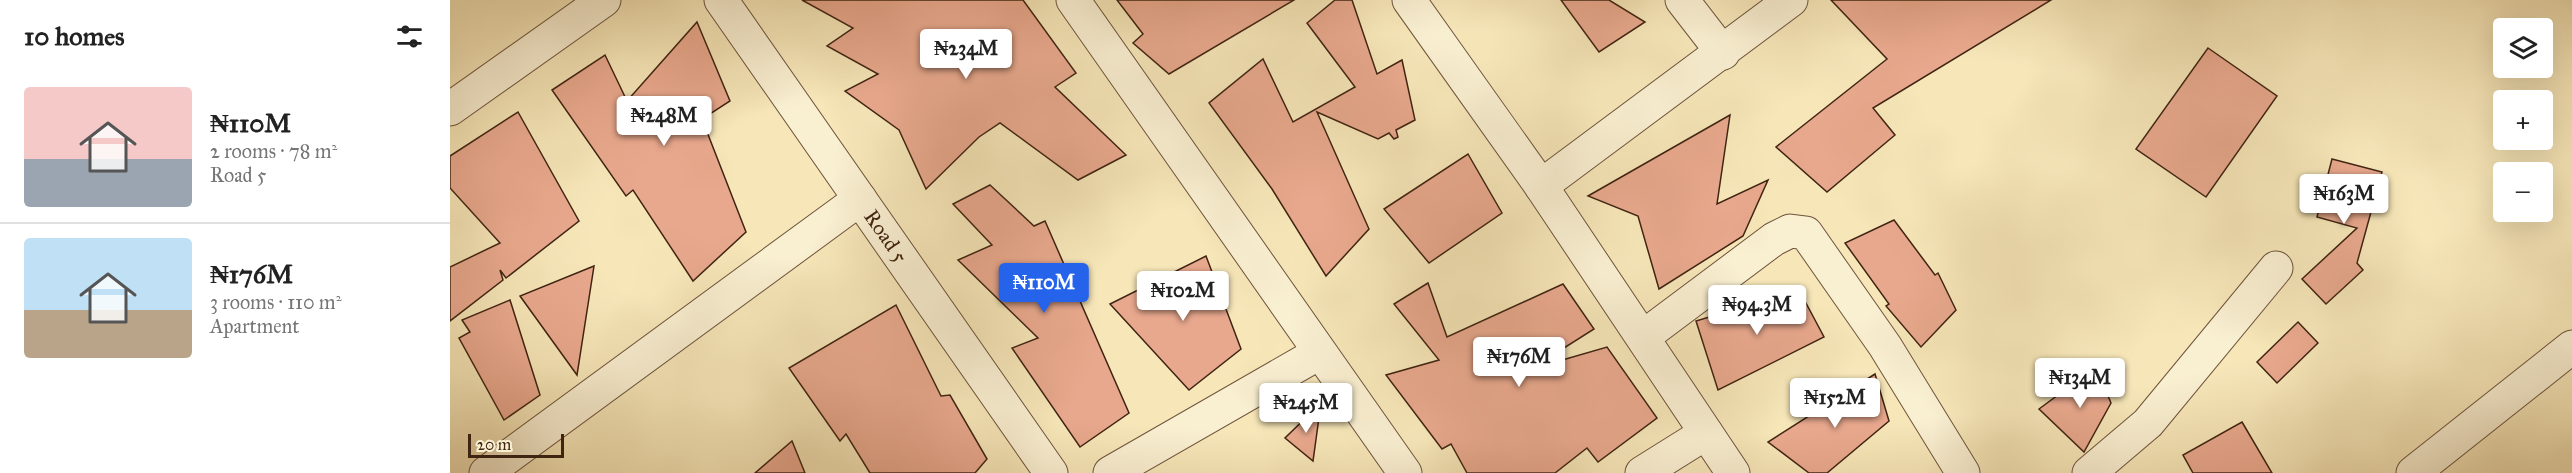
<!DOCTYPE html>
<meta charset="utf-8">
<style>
:root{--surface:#fff;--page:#f6f6f6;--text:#222;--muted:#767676;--line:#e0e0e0;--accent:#2563eb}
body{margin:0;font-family:"IM FELL Great Primer",serif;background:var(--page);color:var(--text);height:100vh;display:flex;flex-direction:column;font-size:22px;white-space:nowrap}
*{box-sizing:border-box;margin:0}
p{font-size:20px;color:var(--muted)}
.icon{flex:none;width:33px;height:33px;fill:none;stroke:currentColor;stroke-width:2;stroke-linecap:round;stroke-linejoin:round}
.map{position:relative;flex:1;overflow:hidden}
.details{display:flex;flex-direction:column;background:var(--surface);width:450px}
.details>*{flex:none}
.fabs{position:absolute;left:2043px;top:18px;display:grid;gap:12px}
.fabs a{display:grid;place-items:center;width:60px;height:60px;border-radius:6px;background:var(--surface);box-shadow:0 6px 24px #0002;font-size:30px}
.scale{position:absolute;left:18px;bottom:15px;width:96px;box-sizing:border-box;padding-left:6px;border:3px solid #402412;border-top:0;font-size:16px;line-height:21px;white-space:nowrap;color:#402412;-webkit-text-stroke:4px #f9efd1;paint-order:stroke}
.price{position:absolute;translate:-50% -51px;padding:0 14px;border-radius:6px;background:#fff;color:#222;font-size:20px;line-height:39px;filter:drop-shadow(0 2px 3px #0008)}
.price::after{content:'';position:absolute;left:50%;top:36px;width:18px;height:14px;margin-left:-9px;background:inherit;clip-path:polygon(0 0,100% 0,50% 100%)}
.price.active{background:var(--accent);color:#fff}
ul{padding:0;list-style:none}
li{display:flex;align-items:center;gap:18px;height:150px;padding:0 24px}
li+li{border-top:2px solid var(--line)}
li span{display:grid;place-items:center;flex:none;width:168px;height:120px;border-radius:6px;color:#555}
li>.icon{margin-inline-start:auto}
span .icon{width:72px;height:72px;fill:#fffc;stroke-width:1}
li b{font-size:26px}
h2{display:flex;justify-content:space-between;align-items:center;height:72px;padding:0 24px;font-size:26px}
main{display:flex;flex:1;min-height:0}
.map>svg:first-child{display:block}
.building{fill:#e8a88d;stroke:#402412;stroke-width:1.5}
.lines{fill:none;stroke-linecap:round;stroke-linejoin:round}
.minor-casing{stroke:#6e543c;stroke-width:35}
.minor{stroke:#f9efd1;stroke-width:33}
.labels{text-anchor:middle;stroke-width:6;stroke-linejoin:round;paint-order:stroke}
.street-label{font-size:21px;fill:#402412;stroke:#f9efd1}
</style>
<main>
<section class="details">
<h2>10 homes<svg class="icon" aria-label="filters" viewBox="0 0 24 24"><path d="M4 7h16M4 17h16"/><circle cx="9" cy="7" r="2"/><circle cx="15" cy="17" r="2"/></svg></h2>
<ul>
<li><span style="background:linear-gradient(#f6c9c9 60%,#9aa5b1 0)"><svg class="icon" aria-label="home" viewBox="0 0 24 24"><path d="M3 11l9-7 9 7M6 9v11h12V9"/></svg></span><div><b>₦110M</b><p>2 rooms · 78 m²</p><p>Road 5</p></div></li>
<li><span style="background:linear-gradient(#bfe0f5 60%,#b9a48a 0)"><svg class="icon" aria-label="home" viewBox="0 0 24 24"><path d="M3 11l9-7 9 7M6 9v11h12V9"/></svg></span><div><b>₦176M</b><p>3 rooms · 110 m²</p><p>Apartment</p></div></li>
</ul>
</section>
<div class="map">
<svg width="2122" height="473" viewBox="0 0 2122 473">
<rect width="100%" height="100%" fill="#f6e6b8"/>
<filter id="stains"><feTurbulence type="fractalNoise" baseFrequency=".00333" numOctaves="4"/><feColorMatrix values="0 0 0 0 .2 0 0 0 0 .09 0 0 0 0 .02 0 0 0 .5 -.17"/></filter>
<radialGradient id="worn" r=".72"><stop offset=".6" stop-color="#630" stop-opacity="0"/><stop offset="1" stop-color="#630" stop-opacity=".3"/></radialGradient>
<g class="building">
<polygon points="352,0 573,0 626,73 605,87 676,155 628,180 550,123 529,137 476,189 449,130 395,91 428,74 377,46 403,28"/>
<polygon points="667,0 844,0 719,74 683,43 693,34"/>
<polygon points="885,0 902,0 927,74 952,60 965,120 946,130 948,137 944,139 939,133 928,139 867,112 919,229 876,276 822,189 759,103 813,59 843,122 905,87 857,23"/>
<polygon points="1111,0 1159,0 1195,22 1149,52"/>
<polygon points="1381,0 1601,0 1423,108 1445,135 1377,192 1326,147 1437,59"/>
<polygon points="247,22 280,101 252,119 296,232 243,281 183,190 176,196 102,90 155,55 177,101"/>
<polygon points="1758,48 1827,96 1756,197 1686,149"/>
<polygon points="68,112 129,221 56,278 50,270 53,280 0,321 0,267 50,243 0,188 0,156"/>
<polygon points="1280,115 1267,204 1318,180 1293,236 1209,289 1188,216 1138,196"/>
<polygon points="1018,154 1052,213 979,263 934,209"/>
<polygon points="1882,159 1932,172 1907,263 1913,270 1876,304 1852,279 1907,228 1867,217"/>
<polygon points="540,185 584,226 595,221 679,413 630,447 562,348 588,338 508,260 542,245 503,204"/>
<polygon points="1444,220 1485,275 1488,273 1506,310 1471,347 1436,306 1439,304 1395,243"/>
<polygon points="756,256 791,349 739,390 660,304"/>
<polygon points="144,266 127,375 70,296"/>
<polygon points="978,283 997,337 1113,284 1144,329 1087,365 1088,367 1157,347 1207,418 1148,462 1137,448 1105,473 1017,473 1001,444 992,449 936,375 989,360 944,304"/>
<polygon points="1349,290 1374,337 1268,390 1246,321"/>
<polygon points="60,300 90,395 54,420 9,338 20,332 12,320"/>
<polygon points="446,305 491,396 500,395 537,459 525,473 420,473 396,434 390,441 339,368"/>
<polygon points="1848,322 1868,343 1827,383 1807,362"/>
<polygon points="1646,367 1661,403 1634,452 1589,409"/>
<polygon points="1425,374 1439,421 1377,473 1359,473 1318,442"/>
<polygon points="871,403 863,461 835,438"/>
<polygon points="1792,422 1822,473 1743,473 1733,455"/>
<polygon points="342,441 355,473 305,473"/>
</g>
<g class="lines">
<g class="minor-casing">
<g id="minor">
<path id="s1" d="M271 0 601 473"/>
<polyline points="623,0 955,473"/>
<polyline points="959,0 1091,186 1283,473"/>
<polyline points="1232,0 1273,53"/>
<polyline points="0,109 154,0"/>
<polyline points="1091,186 1341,0"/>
<polyline points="1193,337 1324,239 1340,231 1356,233 1435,346 1513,473"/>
<polyline points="36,473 410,199"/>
<polyline points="660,473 869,353"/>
<polyline points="1192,473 1256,433"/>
<polyline points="1639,473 1698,423 1826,268"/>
<polyline points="1963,473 2122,347"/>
</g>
</g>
<use href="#minor" class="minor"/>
</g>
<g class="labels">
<g class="street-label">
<text dy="7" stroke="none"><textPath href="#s1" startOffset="288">Road 5</textPath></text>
</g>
</g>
<rect width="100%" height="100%" filter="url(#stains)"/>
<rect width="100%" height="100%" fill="url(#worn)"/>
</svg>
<div class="fabs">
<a><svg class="icon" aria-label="layers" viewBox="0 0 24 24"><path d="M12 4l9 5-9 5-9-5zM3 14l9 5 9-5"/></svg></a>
<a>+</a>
<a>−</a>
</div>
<div class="scale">20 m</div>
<b class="price" style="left:516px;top:80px">₦234M</b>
<b class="price" style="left:214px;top:147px">₦248M</b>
<b class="price" style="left:1894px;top:225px">₦163M</b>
<b class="price active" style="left:594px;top:314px">₦110M</b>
<b class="price" style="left:733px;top:322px">₦102M</b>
<b class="price" style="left:1307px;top:336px">₦94.3M</b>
<b class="price" style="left:1069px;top:388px">₦176M</b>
<b class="price" style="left:1630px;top:409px">₦134M</b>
<b class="price" style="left:1385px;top:429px">₦152M</b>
<b class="price" style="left:856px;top:434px">₦245M</b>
</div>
</main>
